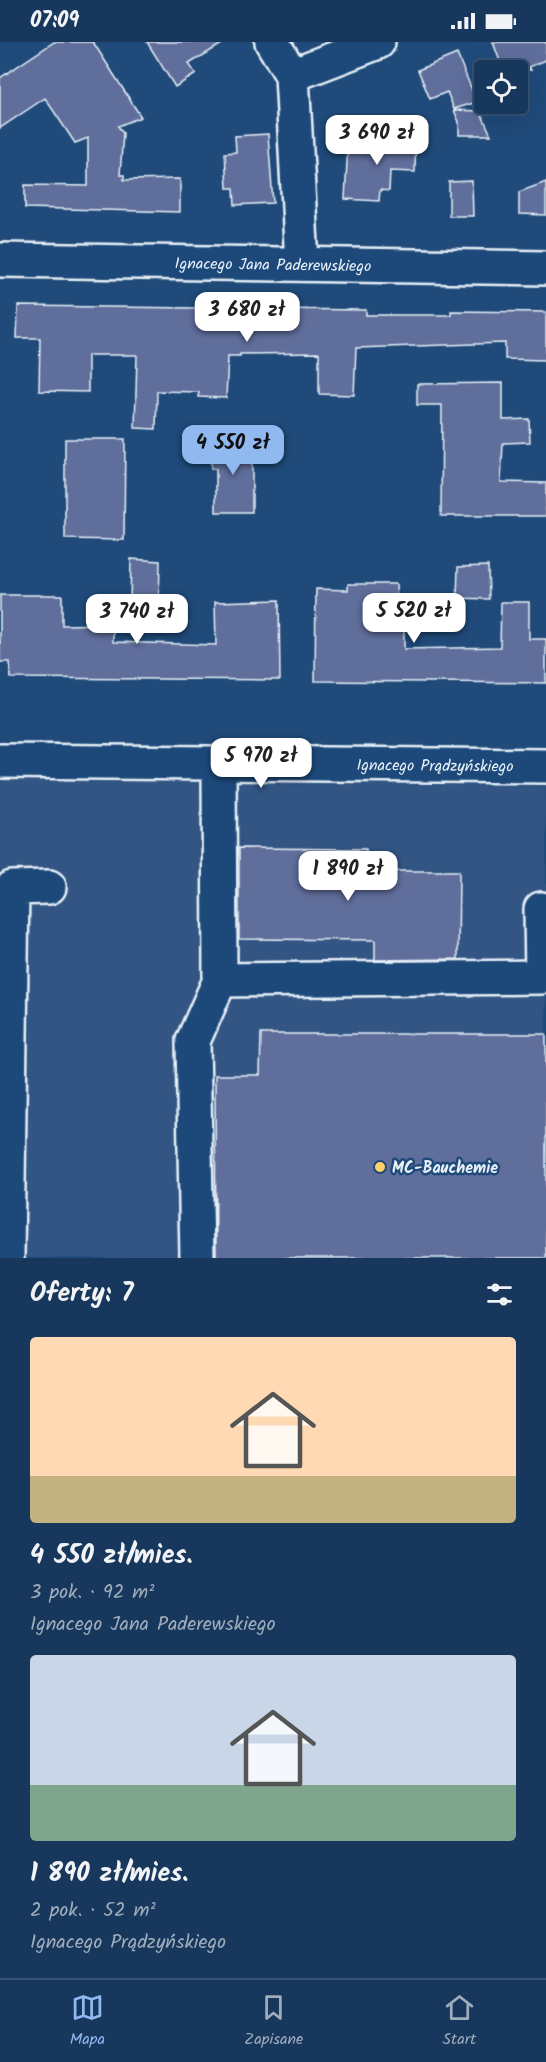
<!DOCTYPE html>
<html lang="pl">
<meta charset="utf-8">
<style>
:root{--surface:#17385c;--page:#203f62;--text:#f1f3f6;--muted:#9eacbb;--line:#365272;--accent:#90b9f0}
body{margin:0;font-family:Kalam,sans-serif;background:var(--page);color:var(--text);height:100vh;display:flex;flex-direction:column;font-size:22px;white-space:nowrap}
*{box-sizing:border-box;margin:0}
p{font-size:20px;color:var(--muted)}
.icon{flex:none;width:33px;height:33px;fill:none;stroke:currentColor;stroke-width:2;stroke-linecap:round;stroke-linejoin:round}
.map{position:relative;height:1216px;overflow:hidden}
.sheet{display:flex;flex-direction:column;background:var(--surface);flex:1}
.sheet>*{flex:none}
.buttons{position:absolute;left:474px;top:18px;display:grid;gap:12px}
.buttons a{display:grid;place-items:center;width:54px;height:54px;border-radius:6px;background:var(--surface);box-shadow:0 6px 24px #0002,0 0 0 2px var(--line);font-size:30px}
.price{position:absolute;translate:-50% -51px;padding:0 14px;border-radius:12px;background:#fff;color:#222;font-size:20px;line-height:39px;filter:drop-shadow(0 2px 3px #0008)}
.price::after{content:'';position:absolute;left:50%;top:36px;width:18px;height:14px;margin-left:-9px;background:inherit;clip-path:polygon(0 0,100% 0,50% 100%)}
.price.current{background:var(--accent);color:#111}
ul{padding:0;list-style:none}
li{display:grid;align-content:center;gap:12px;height:318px;padding:0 30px}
li span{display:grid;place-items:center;height:186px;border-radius:6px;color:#555}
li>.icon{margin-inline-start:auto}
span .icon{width:108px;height:108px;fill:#fffc;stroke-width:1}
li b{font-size:26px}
h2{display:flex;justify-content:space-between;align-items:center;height:72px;padding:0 30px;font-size:26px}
.status{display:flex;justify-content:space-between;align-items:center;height:42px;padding:0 30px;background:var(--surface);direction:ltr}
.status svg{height:16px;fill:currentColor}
.tab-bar{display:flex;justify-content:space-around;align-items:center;height:84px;border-top:2px solid var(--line);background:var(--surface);font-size:16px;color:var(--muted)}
.tab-bar a{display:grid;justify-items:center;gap:3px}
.tab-bar .current{color:var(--accent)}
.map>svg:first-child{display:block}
.built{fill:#325584}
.building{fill:#606e9c;stroke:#e8f1f8;stroke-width:1.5}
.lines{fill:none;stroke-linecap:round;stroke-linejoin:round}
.minor-casing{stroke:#e8f1f8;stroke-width:38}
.minor{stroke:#1f4a7a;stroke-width:33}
.poi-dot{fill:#ffd166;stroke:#1f4a7a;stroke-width:2}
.labels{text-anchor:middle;stroke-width:5;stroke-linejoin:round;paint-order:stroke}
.street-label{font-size:16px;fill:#e8f1f8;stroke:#1f4a7a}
.poi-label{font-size:16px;font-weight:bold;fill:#e8f1f8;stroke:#1f4a7a;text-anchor:start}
</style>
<div class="status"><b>07:09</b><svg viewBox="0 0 49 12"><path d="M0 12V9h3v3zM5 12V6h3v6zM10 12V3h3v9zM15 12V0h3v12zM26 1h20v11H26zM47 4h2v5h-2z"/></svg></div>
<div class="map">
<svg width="546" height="1216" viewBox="0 0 546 1216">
<rect width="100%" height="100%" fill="#1f4a7a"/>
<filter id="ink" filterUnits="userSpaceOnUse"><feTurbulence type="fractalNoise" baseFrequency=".0167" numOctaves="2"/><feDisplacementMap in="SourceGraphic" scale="12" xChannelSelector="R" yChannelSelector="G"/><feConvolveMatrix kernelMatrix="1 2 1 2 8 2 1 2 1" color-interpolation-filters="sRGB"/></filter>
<g filter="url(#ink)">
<polygon class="built" points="0,738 546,744 546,1216 0,1216"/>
<g class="building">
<polygon points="54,0 93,0 141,75 118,84 123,91 120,133 124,133 124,138 180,137 180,170 25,166 25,143 88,144 88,96 75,101 45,56 0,86 0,36"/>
<polygon points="147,0 225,0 189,22 196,32 175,45"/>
<polygon points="493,0 546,0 546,18 529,25 531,28 503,28"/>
<polygon points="457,12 477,60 454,67 447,50 430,57 418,28"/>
<polygon points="454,68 480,69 491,93 459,93 459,80"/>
<polygon points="268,92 273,161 235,163 234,146 227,146 225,111 236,110 235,94"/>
<polygon points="416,92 415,130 390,129 389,149 380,148 379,159 345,157 348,100 397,103 397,93"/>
<polygon points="472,139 473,174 449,174 449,140"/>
<polygon points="546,140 546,173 519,172 519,150"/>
<polygon points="18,264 366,268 366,273 451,273 451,269 546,270 546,318 505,317 505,301 356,306 354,353 319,352 319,311 240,312 240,314 228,314 226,356 198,355 199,350 157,349 156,387 135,386 137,313 88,313 88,350 39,349 40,296 17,296"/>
<polygon points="503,341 503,378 529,377 530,400 503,401 501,440 546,441 546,474 441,474 442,363 417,363 417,342"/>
<polygon points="65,397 125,397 124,498 65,497"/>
<polygon points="211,401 252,401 252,470 216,470 216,427 211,427"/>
<polygon points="131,517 160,519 159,562 130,561"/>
<polygon points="488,524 489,557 457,556 458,525"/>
<polygon points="348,542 396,542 397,560 404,560 404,607 500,605 501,560 529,560 529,597 546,597 546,641 315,639 316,547 348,548"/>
<polygon points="0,553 62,553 62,583 113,582 113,600 216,603 215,560 279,558 280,638 11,636 10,620 0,620"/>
<polygon points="239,806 366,807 366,829 459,829 458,917 375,918 375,898 239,897"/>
<polygon points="261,992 546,992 546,1216 216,1216 215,1033 260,1033"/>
</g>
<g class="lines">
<g class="minor-casing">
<g id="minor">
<polyline points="272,0 292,33 302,222"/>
<polyline points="292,33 378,0"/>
<path id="s1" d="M0 218 546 226"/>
<path id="s2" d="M0 719 546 724"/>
<polyline points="220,938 542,935 541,867"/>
<polyline points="7,1216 12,846 49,845"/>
<polyline points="197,1216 193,999 220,938 219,721"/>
</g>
</g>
<use href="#minor" class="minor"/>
</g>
</g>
<circle class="poi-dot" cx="380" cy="1125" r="6"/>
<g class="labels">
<g class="street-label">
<text dy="6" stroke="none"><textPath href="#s1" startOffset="273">Ignacego Jana Paderewskiego</textPath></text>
<text dy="6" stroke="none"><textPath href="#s2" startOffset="435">Ignacego Prądzyńskiego</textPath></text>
</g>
<g class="poi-label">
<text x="392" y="1131">MC-Bauchemie</text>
</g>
</g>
</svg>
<div class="buttons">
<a><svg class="icon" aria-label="locate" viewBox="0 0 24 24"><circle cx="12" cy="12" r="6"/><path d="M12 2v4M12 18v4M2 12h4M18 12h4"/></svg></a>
</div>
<b class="price" style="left:377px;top:124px">3 690 zł</b>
<b class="price" style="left:247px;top:301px">3 680 zł</b>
<b class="price current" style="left:233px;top:434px">4 550 zł</b>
<b class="price" style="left:414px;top:602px">5 520 zł</b>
<b class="price" style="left:137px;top:603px">3 740 zł</b>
<b class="price" style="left:261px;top:747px">5 970 zł</b>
<b class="price" style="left:348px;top:860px">1 890 zł</b>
</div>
<section class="sheet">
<h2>Oferty: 7<svg class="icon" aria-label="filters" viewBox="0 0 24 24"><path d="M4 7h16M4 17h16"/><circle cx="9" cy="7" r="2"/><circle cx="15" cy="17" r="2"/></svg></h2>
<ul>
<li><span style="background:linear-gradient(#ffd9b3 75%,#c2b280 0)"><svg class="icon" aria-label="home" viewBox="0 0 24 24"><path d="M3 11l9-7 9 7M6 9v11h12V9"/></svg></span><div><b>4 550 zł/mies.</b><p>3 pok. · 92 m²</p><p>Ignacego Jana Paderewskiego</p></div></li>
<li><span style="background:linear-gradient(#c9d6e8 70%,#7fa58c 0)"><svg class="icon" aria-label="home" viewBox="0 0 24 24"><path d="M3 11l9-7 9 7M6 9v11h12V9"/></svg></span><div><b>1 890 zł/mies.</b><p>2 pok. · 52 m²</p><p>Ignacego Prądzyńskiego</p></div></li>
</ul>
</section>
<nav class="tab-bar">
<a class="current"><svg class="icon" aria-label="map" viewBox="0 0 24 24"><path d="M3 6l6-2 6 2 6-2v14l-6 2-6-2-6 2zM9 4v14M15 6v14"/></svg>Mapa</a>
<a><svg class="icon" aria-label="saved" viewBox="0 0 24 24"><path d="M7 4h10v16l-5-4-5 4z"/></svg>Zapisane</a>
<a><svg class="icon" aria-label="home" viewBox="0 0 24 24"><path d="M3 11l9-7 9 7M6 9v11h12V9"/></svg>Start</a>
</nav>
